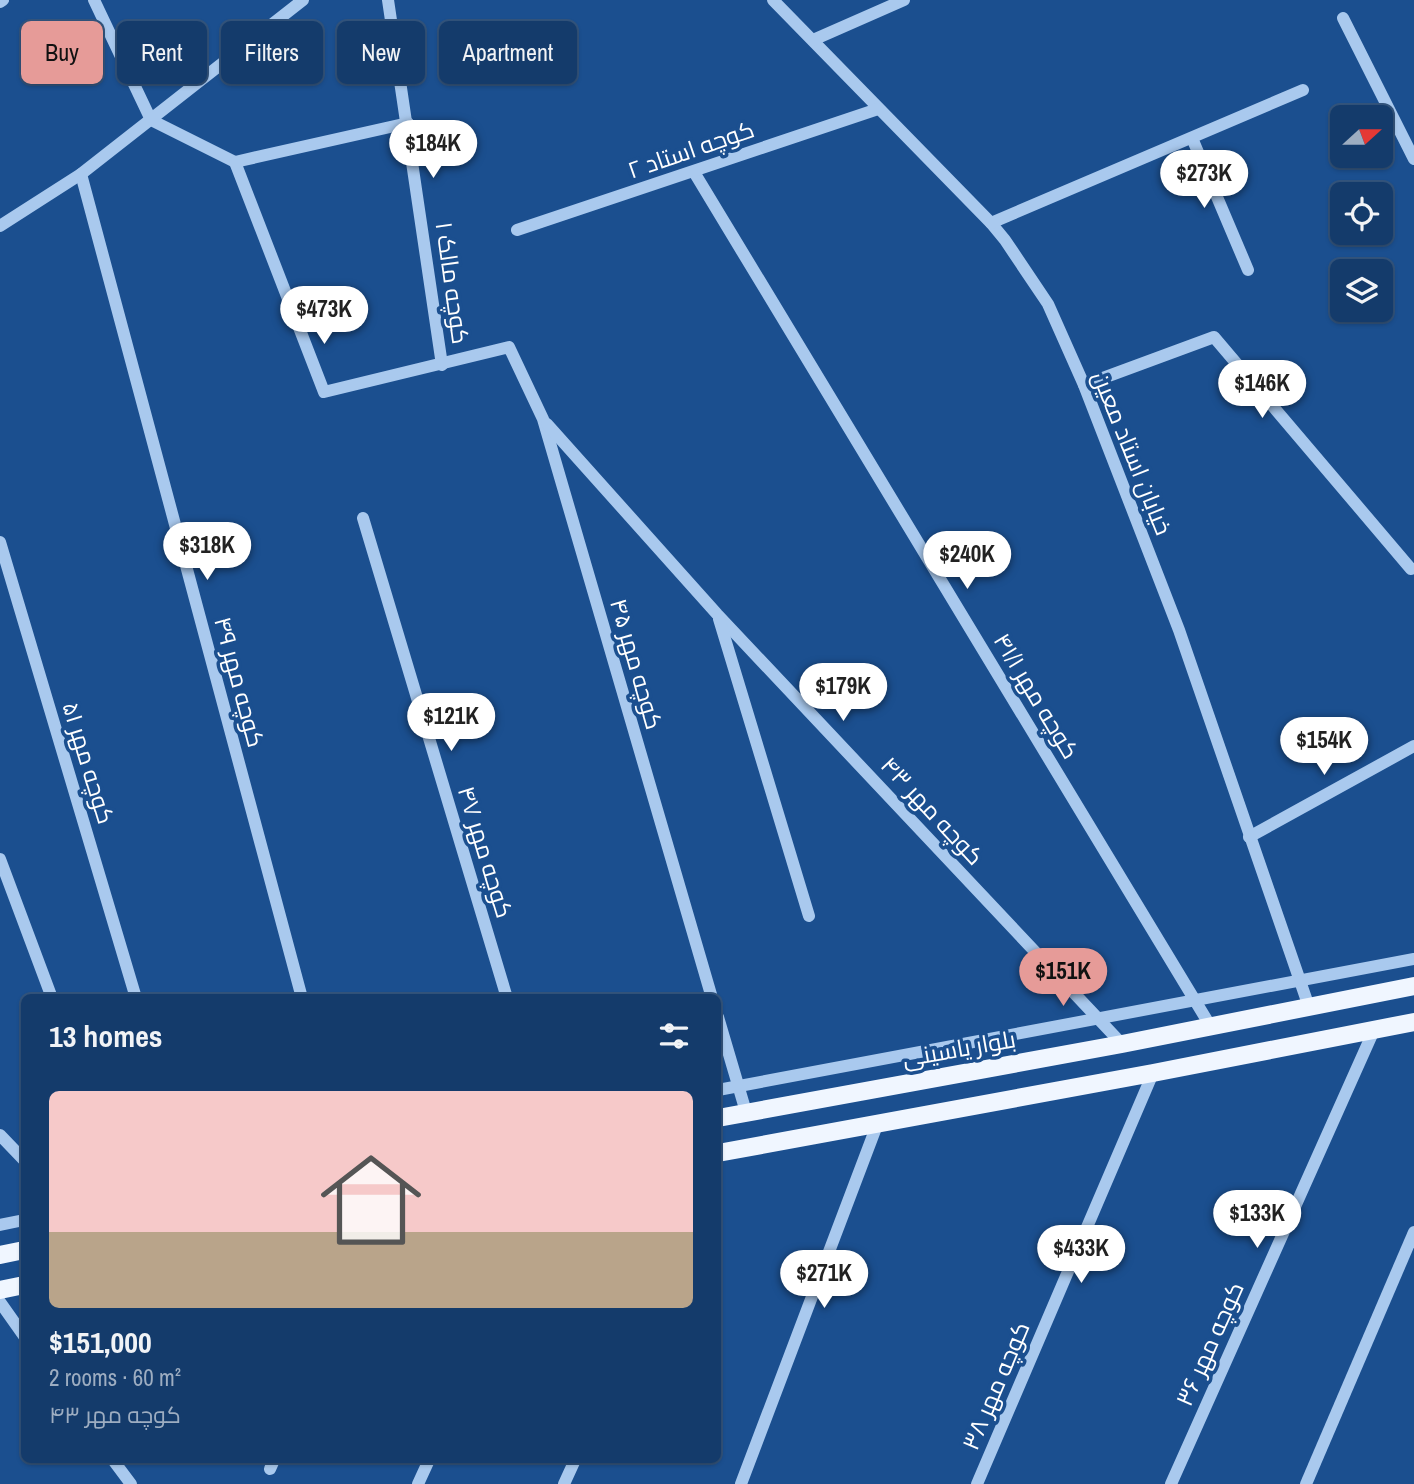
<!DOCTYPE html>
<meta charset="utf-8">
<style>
:root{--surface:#143b6b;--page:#1d4271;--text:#f1f3f6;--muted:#9dadc1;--line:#33557e;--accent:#e69b98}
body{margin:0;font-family:"Archivo Narrow",Cairo,sans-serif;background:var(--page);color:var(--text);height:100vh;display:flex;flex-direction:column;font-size:26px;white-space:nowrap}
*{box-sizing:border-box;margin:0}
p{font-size:23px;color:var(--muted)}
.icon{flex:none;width:38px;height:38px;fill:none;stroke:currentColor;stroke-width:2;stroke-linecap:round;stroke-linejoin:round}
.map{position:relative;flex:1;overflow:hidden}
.side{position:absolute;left:21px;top:994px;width:700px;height:469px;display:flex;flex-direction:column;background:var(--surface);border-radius:10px;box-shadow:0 2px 5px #0004,0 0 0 2px var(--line)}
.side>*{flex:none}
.top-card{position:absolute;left:21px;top:21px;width:700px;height:63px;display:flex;gap:14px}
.needle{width:46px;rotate:69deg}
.buttons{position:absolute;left:1330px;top:105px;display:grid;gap:14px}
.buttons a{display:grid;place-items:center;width:63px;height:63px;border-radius:10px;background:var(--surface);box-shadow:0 2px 5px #0004,0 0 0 2px var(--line);font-size:35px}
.price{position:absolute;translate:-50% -60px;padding:0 16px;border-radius:24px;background:#fff;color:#222;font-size:23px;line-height:46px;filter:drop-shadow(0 2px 4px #0008)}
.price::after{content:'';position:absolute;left:50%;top:42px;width:21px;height:16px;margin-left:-10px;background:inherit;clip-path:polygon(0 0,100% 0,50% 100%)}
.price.active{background:var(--accent);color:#111}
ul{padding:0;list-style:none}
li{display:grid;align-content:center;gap:14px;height:371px;padding:0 28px}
li span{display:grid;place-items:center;height:217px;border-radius:10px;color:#555}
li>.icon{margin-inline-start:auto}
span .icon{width:126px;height:126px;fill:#fffc;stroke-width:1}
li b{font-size:30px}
h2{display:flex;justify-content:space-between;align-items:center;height:84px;padding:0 28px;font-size:30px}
.chip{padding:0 24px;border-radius:10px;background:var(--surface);box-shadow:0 2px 5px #0004,0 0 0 2px var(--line);font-size:24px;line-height:63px}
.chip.active{background:var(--accent);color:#111}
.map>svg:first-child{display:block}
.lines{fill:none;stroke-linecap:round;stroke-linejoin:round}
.minor{stroke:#a9c9ee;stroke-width:12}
.major{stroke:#f0f6ff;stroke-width:18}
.labels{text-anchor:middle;stroke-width:7;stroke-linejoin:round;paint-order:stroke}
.street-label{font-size:24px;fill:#fff;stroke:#1b4f8f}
</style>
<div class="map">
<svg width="1414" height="1484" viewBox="0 0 1414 1484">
<rect width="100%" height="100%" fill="#1b4f8f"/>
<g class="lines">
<g class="minor">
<polyline points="94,0 151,120 235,162"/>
<polyline points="388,0 442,365"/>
<polyline points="773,0 991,223 1005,240 1048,304 1084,385 1179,630 1309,1007"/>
<polyline points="0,2 3,0"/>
<polyline points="1343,18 1414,159"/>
<polyline points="813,40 904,0"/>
<polyline points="1192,138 1248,270"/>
<polyline points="235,162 324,392 509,347 543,419 712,998"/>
<polyline points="235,162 408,123"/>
<polyline points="694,172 1211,1027"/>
<polyline points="81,174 302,998"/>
<polyline points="991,223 1303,90"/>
<polyline points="0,226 81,174 303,0"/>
<polyline points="517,230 878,109"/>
<polyline points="1084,385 1214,337 1411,569"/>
<polyline points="547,424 717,614 1122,1044"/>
<polyline points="363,518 507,998"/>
<polyline points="0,542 136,998"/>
<polyline points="719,619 809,916"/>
<polyline points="1249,837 1414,746"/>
<polyline points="0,859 52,998"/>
<polyline points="718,1017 746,1112"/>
<polyline points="718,1090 1414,959"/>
<polyline points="0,1135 24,1160"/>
<polyline points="0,1225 24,1220"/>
<polyline points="0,1302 24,1336"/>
<polyline points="113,1460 131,1484"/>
<polyline points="270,1469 274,1460"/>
<polyline points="418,1484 429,1460"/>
<polyline points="564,1484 575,1460"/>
<polyline points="741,1484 877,1125"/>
<polyline points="977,1484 1153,1073"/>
<polyline points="1171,1484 1374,1030"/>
<polyline points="1306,1484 1414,1232"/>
</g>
<g class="major">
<polyline points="718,1118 1122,1044 1414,986"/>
<polyline points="718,1153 1153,1073 1414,1022"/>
<polyline points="0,1255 24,1250"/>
<polyline points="0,1290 24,1285"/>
</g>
</g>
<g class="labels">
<g class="street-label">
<text transform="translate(691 150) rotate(-19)" y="8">کوچه استاد ۲</text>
<text transform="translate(452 283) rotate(82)" y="8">کوچه مالک ۱</text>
<text transform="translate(1132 453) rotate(68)" y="8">خیابان استاد معین</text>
<text transform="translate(636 664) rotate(74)" y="8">کوچه مهر ۴۵</text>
<text transform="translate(239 682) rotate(75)" y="8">کوچه مهر ۴۹</text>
<text transform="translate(1036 696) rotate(59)" y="8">کوچه مهر ۴۱/۱</text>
<text transform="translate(88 763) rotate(73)" y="8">کوچه مهر ۵۱</text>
<text transform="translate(932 811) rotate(47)" y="8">کوچه مهر ۴۳</text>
<text transform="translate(485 852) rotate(73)" y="8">کوچه مهر ۴۷</text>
<text transform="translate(959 1049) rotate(-10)" y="8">بلوار یاسینی</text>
<text transform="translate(1210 1344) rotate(-66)" y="8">کوچه مهر ۳۶</text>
<text transform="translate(996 1386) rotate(-67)" y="8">کوچه مهر ۳۸</text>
</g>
</g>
</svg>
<div class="buttons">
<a><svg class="needle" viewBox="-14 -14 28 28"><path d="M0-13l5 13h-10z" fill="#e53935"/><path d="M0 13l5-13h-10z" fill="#9dadc1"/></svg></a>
<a><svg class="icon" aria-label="locate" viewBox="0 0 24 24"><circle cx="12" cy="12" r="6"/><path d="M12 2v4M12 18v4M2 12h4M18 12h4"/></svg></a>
<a><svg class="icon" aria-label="layers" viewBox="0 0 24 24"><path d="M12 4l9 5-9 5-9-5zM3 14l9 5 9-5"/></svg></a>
</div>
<b class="price" style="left:433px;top:180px">$184K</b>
<b class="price" style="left:1204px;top:210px">$273K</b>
<b class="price" style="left:324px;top:346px">$473K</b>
<b class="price" style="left:1262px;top:420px">$146K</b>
<b class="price" style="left:207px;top:582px">$318K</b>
<b class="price" style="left:967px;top:591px">$240K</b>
<b class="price" style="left:843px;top:723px">$179K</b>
<b class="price" style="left:451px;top:753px">$121K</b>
<b class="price" style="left:1324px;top:777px">$154K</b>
<b class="price active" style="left:1063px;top:1008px">$151K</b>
<b class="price" style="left:1257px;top:1250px">$133K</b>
<b class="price" style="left:1081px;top:1285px">$433K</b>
<b class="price" style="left:824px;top:1310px">$271K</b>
<div class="top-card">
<a class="chip active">Buy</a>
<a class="chip">Rent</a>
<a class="chip">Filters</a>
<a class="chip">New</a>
<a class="chip">Apartment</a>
</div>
<section class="side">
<h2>13 homes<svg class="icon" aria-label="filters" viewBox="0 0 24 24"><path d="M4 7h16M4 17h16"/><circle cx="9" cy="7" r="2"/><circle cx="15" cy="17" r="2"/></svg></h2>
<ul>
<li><span style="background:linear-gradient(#f6c9c9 65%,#b9a48a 0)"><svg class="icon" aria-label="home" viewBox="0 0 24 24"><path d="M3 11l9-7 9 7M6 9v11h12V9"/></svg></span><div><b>$151,000</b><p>2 rooms · 60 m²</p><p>کوچه مهر ۴۳</p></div></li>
</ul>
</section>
</div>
